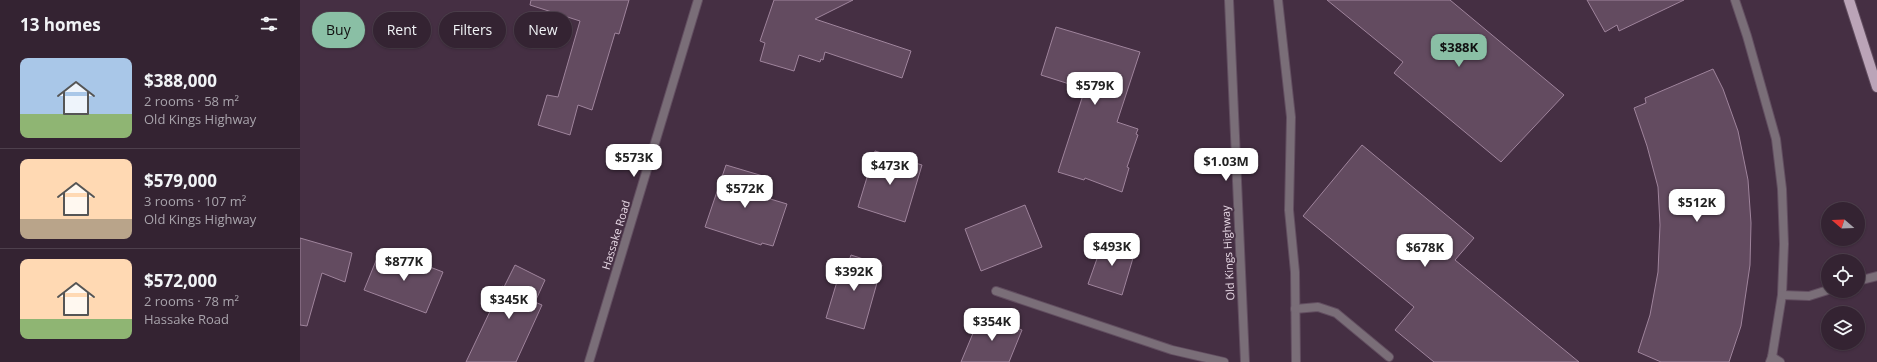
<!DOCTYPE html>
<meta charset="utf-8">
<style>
:root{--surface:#342332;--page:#3c2b3a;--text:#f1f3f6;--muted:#a9a4ac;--line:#4e404d;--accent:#8abfa5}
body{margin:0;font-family:"Open Sans",sans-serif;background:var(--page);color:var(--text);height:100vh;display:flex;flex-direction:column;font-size:15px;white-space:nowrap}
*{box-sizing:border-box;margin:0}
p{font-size:13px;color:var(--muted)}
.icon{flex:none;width:22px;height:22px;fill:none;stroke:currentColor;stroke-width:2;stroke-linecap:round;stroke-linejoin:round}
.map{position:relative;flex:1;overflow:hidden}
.panel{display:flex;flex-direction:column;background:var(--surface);width:300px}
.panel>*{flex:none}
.guide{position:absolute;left:12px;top:12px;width:380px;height:36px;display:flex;gap:8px}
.needle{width:26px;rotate:289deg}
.tools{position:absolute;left:1521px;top:202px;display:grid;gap:8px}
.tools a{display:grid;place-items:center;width:44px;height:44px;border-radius:50%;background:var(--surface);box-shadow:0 1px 3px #0004,0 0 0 1px var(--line);font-size:20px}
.price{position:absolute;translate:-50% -34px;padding:0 9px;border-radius:8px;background:#fff;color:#222;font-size:13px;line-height:26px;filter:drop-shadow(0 1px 2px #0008)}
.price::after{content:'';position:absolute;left:50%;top:24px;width:12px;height:9px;margin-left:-6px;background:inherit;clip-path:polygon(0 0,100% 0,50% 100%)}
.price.on{background:var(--accent);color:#111}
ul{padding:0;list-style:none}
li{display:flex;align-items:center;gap:12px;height:100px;padding:0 20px}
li+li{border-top:1px solid var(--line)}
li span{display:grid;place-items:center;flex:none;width:112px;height:80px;border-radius:8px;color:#555}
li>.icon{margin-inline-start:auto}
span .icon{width:48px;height:48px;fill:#fffc;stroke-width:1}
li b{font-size:17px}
h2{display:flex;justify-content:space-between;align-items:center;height:48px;padding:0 20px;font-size:17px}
.pill{padding:0 14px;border-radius:18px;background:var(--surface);box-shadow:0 1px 3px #0004,0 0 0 1px var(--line);font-size:14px;line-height:36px}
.pill.on{background:var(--accent);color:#111}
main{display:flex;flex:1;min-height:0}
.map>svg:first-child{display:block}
.building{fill:#634b60;stroke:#9f849c}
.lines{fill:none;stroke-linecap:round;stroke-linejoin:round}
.lane-casing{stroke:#624e60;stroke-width:10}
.street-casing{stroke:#624e60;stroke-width:10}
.primary-casing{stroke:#624e60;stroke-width:12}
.lane{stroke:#7a6e78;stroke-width:8}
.street{stroke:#7a6e78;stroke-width:8}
.primary{stroke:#bba4b8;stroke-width:10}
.labels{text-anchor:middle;stroke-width:4;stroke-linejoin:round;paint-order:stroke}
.street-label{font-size:11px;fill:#e8d9e6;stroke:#452f43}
</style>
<main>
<section class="panel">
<h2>13 homes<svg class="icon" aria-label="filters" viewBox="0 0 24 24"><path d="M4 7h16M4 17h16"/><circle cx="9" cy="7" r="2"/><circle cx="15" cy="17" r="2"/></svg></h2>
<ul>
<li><span style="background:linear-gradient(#a9c7e8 70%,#8fb573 0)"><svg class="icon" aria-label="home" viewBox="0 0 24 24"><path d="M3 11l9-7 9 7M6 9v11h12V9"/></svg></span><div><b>$388,000</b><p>2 rooms · 58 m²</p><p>Old Kings Highway</p></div></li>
<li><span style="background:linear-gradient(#ffd9b3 75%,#b9a48a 0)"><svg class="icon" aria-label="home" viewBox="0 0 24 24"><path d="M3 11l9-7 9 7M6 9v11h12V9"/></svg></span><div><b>$579,000</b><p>3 rooms · 107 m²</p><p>Old Kings Highway</p></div></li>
<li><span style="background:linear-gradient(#ffd9b3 75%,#8fb573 0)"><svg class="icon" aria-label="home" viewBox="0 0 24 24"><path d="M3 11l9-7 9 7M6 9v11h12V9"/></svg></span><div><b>$572,000</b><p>2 rooms · 78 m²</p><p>Hassake Road</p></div></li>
</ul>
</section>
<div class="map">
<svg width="1577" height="362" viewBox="0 0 1577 362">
<rect width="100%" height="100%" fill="#452f43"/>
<g class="building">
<polygon points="231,0 329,0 319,34 315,33 292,110 278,105 270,135 238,125 247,95 258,97 280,21 230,5"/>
<polygon points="474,0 553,0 515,19 611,51 602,78 525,52 523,60 521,59 520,62 499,55 494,71 460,61 465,43 460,41"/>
<polygon points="1027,0 1150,0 1264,95 1201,162 1094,73 1103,62"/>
<polygon points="1287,0 1384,0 1319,31 1317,25 1305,32"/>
<polygon points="756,27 840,52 817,122 838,129 836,134 838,135 827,167 829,168 822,192 785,178 784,180 758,172 785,89 741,75"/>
<polygon points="1413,69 1423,89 1438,131 1448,180 1451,223 1450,265 1441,326 1429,362 1361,362 1338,352 1350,315 1358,272 1360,225 1358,187 1347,146 1334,108 1346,103 1345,98"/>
<polygon points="1062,145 1174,238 1155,260 1279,362 1134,362 1095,330 1114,307 1003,216"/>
<polygon points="575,151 622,165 605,222 558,207"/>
<polygon points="426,165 463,176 457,195 487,204 473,246 462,243 461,245 405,227"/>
<polygon points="725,205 742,247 681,271 665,229"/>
<polygon points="0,238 52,253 45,282 22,273 7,326 0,325"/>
<polygon points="804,239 836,248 822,295 788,284"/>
<polygon points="80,251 108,262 109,259 143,272 126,313 64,290"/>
<polygon points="551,255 582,265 564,329 526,318 542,265 547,266"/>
<polygon points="215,265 245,280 235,302 242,305 216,362 166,362 202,286 204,287"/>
<polygon points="681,314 722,330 709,362 661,362"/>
</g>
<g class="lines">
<g class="lane-casing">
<g id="lane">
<polyline points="978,0 991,117 989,210 995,272 996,362"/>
<polyline points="1435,0 1447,36 1476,139 1482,189 1484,244 1482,295 1472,357 1470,362"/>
<polyline points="1558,281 1577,276"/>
<polyline points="696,291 872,350 924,362"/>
<polyline points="1482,295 1509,296 1528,290"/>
<polyline points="995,309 1018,307 1036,313 1089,357"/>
<polyline points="1472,357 1480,362"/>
</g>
</g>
<g class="street-casing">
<g id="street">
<polyline points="929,0 945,362"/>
<polyline points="289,362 398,0"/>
</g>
</g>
<g class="primary-casing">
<polyline id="primary" points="1549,0 1577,87"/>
</g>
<use href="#lane" class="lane"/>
<use href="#street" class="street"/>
<use href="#primary" class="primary"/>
</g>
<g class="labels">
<g class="street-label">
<text transform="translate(316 235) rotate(-73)" y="4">Hassake Road</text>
<text transform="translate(928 253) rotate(-93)" y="4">Old Kings Highway</text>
</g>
</g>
</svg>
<div class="tools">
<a><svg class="needle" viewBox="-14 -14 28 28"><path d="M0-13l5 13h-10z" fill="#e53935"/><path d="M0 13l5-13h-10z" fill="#a9a4ac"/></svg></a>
<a><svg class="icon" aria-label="locate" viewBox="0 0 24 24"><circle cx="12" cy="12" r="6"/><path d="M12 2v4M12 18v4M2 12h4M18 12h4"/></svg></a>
<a><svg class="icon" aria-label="layers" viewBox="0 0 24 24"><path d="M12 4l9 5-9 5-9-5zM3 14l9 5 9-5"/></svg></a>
</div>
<b class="price on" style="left:1159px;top:68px">$388K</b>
<b class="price" style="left:795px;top:106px">$579K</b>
<b class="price" style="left:334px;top:178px">$573K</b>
<b class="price" style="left:926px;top:182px">$1.03M</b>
<b class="price" style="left:590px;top:186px">$473K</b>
<b class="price" style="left:445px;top:209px">$572K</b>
<b class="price" style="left:1397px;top:223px">$512K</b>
<b class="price" style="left:812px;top:267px">$493K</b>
<b class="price" style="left:1125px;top:268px">$678K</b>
<b class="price" style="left:104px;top:282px">$877K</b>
<b class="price" style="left:554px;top:292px">$392K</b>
<b class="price" style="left:209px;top:320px">$345K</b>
<b class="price" style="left:692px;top:342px">$354K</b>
<div class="guide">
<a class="pill on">Buy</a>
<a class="pill">Rent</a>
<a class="pill">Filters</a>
<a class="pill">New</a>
</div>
</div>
</main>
